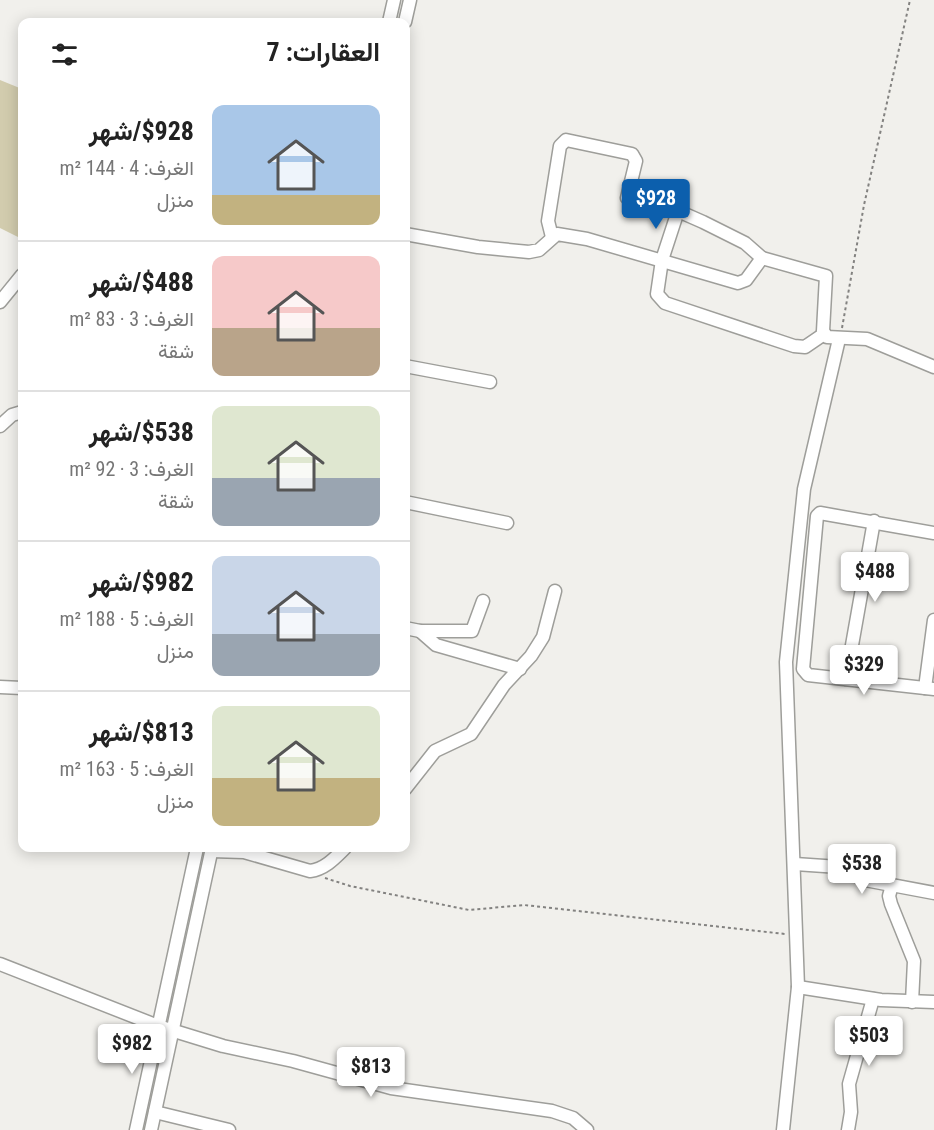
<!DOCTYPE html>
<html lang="ar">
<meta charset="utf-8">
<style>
:root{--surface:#fff;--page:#f6f6f6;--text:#222;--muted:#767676;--line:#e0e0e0;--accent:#0c5fad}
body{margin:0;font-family:"Roboto Condensed",Vazirmatn,sans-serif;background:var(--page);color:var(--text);direction:rtl;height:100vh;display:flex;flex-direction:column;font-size:22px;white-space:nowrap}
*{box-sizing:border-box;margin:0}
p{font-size:20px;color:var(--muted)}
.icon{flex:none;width:33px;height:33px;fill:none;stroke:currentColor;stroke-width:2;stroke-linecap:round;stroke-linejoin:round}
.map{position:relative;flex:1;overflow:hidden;direction:ltr}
.panel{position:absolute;left:18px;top:18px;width:392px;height:834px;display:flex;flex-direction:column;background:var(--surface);border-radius:12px;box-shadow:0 3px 15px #0003;direction:rtl}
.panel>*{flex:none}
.price{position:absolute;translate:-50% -51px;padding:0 14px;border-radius:6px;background:#fff;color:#222;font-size:20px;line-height:39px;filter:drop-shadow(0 2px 3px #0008)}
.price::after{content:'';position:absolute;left:50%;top:36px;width:18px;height:14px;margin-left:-9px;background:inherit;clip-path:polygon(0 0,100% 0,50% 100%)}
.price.active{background:var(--accent);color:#fff}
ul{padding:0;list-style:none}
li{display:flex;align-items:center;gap:18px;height:150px;padding:0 30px}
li+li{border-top:2px solid var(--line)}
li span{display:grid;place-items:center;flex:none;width:168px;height:120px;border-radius:12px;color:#555}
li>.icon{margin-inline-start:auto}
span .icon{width:72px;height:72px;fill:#fffc;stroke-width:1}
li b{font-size:26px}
h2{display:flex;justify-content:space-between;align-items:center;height:72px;padding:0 30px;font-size:26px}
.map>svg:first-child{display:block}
.green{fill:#d2ccae}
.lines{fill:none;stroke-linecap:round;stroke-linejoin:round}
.minor-casing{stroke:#9e9e9a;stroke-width:15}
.path{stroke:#838280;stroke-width:2;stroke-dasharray:3 3;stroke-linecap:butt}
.minor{stroke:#fff;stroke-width:12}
</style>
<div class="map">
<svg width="934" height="1130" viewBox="0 0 934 1130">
<rect width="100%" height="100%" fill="#f1f0ec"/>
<polygon class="green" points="0,80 22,89 22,239 0,228"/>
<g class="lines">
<g class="minor-casing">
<g id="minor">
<polyline points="389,22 394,0"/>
<polyline points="405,22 410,0"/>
<polyline points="678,211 662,260 657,294 665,303 794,346 805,347 824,334"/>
<polyline points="405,234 478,247 529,252 539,250 557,234 587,239 738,283 746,280 762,258 826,276 823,331 827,337 867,339 934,367"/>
<polyline points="552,237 548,221 560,146 566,140 632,154 636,161 627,198 678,211 703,222 745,243 762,258"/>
<polyline points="0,302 22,275"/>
<polyline points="405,366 490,382"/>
<polyline points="0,426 12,415 22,412"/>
<polyline points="405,502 507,523"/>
<polyline points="934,533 820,513 817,516 803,669 808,675 934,689"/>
<polyline points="405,628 420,631 472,631 483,601"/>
<polyline points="420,631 436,645 520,669"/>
<polyline points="846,679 874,521"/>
<polyline points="0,687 22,688"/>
<polyline points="925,688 934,620"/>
<polyline points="405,789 435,751 471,734 504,685 531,656 543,637 555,591"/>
<path d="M211 851 244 852 310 871C325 869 335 858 345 848"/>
<polyline points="795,864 839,867 865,880 934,893"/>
<polyline points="892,885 889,896 891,904 914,961 912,1002"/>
<polyline points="0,964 158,1026 223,1046 293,1061 391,1088 552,1111 573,1118 587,1130"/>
<polyline points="798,987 881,1000 934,1002"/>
<polyline points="155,1112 229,1130"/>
<polyline points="136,1130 197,848"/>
<polyline points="151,1130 212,848"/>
<polyline points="783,1130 798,987 786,662 804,489 839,339"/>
<polyline points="848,1130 851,1112 849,1084 873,999"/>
</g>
</g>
<g class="path">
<polyline points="842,328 864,205 910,0"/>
<polyline points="325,878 350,886 469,910 524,905 785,934"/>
</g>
<use href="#minor" class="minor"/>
</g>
</svg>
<b class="price active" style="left:656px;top:230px">$928</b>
<b class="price" style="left:875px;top:603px">$488</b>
<b class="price" style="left:864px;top:696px">$329</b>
<b class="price" style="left:862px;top:895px">$538</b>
<b class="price" style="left:869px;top:1067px">$503</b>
<b class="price" style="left:132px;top:1075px">$982</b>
<b class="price" style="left:371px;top:1098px">$813</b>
<section class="panel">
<h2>العقارات: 7<svg class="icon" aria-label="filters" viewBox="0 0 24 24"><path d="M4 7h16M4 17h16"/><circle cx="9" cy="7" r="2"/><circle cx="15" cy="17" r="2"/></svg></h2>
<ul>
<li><span style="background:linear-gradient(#a9c7e8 75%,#c2b280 0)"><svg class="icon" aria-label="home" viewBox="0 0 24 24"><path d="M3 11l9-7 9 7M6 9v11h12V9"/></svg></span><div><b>$928/شهر</b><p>الغرف: 4 · 144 m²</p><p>منزل</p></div></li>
<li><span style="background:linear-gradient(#f6c9c9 60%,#b9a48a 0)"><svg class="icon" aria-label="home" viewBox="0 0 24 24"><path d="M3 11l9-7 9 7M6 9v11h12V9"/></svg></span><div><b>$488/شهر</b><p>الغرف: 3 · 83 m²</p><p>شقة</p></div></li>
<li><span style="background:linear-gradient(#dfe7d0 60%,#9aa5b1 0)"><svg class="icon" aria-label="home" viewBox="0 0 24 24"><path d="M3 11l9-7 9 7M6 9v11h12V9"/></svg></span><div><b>$538/شهر</b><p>الغرف: 3 · 92 m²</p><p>شقة</p></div></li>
<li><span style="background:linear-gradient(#c9d6e8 65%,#9aa5b1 0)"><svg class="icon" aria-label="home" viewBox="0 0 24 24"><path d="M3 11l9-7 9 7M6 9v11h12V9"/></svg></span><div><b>$982/شهر</b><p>الغرف: 5 · 188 m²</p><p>منزل</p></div></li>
<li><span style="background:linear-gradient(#dfe7d0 60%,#c2b280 0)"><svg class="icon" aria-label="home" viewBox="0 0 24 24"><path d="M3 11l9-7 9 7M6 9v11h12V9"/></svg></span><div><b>$813/شهر</b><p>الغرف: 5 · 163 m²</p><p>منزل</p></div></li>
</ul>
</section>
</div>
